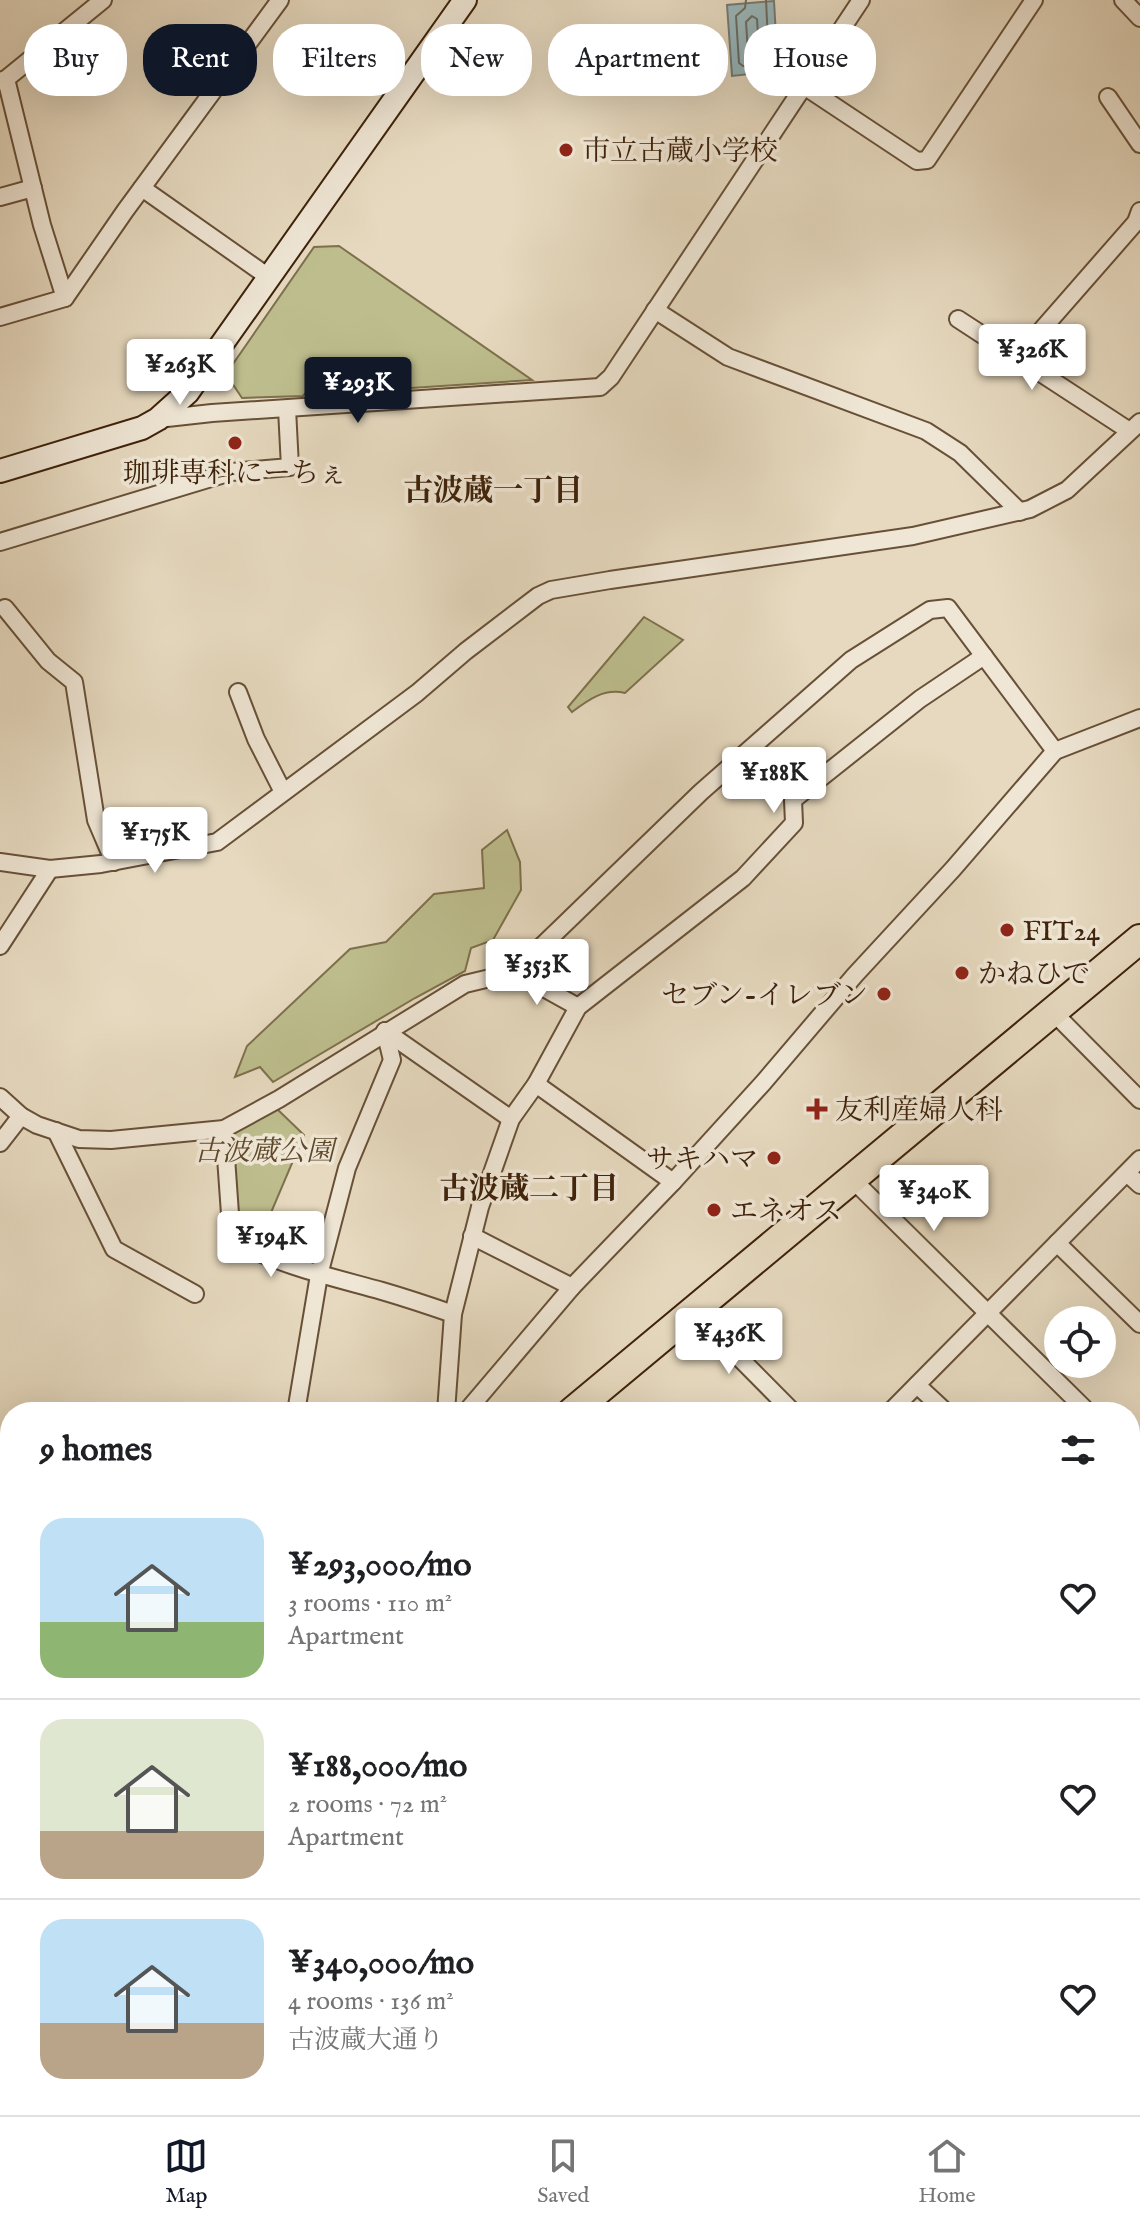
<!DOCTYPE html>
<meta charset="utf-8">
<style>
:root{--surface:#fff;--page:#f2f2f2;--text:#202124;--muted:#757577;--line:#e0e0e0;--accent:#111827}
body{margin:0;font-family:"IM FELL English","Noto Serif JP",serif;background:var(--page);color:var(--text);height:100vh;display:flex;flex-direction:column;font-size:30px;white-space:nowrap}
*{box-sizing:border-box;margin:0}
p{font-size:26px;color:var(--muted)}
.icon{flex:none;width:44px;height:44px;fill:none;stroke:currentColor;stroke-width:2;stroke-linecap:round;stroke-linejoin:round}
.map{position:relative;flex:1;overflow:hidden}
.sheet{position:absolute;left:0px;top:1402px;width:1140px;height:714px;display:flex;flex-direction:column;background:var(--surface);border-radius:32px 32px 0 0;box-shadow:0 8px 32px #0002}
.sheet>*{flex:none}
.banner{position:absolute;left:24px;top:24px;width:1092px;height:72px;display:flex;gap:16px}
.tools{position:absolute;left:1044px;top:1306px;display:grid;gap:16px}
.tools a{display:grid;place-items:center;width:72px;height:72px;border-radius:50%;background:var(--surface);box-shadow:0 8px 32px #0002;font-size:40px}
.price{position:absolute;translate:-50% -68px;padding:0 18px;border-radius:8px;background:#fff;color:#222;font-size:26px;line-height:52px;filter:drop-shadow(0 2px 4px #0008)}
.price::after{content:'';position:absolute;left:50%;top:48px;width:24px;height:18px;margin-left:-12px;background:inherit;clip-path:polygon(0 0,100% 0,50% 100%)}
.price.active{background:var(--accent);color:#fff}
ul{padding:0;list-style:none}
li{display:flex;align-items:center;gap:24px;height:200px;padding:0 40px}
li+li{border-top:2px solid var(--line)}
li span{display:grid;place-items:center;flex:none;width:224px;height:160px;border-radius:24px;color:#555}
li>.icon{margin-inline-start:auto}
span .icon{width:96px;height:96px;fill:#fffc;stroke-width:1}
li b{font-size:34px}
h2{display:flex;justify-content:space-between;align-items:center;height:96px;padding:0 40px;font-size:34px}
.chip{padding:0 28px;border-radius:32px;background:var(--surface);box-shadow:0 8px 32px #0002;font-size:28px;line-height:72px}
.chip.active{background:var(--accent);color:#fff}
.tab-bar{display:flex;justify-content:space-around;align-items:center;height:112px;border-top:2px solid var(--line);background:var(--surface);font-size:22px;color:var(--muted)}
.tab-bar a{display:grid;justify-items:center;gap:4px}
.tab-bar .active{color:var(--accent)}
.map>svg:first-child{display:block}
.green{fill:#bdbd8d;stroke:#7e704c;stroke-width:2}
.water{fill:#9ab8bc;stroke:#757c75;stroke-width:2}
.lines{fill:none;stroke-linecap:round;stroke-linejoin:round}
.shore{stroke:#6c6d63;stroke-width:2}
.street-casing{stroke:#685037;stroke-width:20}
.secondary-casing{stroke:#3e220a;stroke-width:26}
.highway-casing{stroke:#3e220a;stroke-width:32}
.street{stroke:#efe6d5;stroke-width:16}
.secondary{stroke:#efe6d5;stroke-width:22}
.highway{stroke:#e6d9bf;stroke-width:28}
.poi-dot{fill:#8f2418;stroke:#efe6d5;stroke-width:3}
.labels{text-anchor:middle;stroke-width:7;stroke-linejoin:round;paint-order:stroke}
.poi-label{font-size:28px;fill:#3e220a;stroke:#efe6d5;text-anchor:start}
.park-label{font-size:28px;font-style:italic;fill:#5e492b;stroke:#efe6d5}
.neighbourhood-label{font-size:30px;font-weight:bold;fill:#3e220a;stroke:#efe6d5}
</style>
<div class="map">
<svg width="1140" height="2115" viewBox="0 0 1140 2115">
<rect width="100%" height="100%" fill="#e6d9bf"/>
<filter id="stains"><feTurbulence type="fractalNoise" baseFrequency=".0025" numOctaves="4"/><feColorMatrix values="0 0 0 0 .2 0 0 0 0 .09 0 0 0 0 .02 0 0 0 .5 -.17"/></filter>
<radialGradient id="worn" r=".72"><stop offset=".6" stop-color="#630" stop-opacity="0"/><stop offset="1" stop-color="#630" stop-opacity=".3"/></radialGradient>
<g class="green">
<polygon points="339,246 532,380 350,392 330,376 320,376 303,396 242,398 226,374 314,247"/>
<path d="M644 617 683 640 625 693C604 688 588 700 572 712L568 707Z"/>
<polygon points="507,830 520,862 521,890 493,940 471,948 465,971 415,998 273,1082 260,1067 235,1077 247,1046 350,949 386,942 434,894 484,888 482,850"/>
<polygon points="275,1107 304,1135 256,1248 238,1239 230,1134"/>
<polygon points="1140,1534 1140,1868 1130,1880 1130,1544"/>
<polygon points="573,2106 931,2106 923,2115 564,2115"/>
</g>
<g class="water">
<polygon points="774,1 778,71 732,76 727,5"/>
<polygon points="1140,1868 1140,2115 923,2115 931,2106 1130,2106 1130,1880"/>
</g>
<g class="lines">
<g class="shore">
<polyline points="746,0 745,8 736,16 739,63 743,66 766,64 769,62 766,0"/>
<polygon points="752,16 757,19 759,51 752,56 748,52 746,22"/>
</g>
<g class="street-casing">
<g id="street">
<polyline points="1123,0 1140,18"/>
<polyline points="6,79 42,225 65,298"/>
<polyline points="0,81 6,79 103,0"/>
<polyline points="804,86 917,161 927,160 1034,0"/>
<polyline points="1108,97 1140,144"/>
<polyline points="142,188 270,278"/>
<polyline points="0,197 33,188"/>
<polyline points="655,310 728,357 926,431 960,453 1020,512"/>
<polyline points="0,317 65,298 125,211 280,0"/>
<polyline points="958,319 1128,430"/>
<polyline points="1017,358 1136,222 1140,211"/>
<polyline points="158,419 212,413 600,387 611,377 861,0"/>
<polyline points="0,542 231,472 290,467 287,409"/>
<polyline points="5,608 48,661 74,682 96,820 114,862"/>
<polyline points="238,692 256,739 283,792"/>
<polyline points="0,862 50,869 101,864 217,842 417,693 466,651 538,596 551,590 610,580 913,536 1030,509 1067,490 1140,422"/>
<polyline points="0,946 50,869"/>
<polyline points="515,972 578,1007"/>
<polyline points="1052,1011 1140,1100"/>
<polyline points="385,1031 511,1119"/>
<polyline points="536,1084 673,1182"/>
<polyline points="0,1097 21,1116 37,1125 79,1139 111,1140 224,1129 279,1099 465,984 515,972 701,792 851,660 930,610 948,608 1055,751"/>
<path d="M224 1129 230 1214 235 1241C281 1266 332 1277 382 1291 406 1298 430 1306 453 1314"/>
<polyline points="56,1131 114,1249 195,1294"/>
<polyline points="0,1143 21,1116"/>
<polyline points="1127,1173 1140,1185"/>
<polyline points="851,1178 1088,1412"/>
<polyline points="472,1236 572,1287"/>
<polyline points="1057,1243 1140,1324"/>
<polyline points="693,1311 793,1412"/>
<polyline points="917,1385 946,1412"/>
<polyline points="296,1412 319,1275 347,1168 392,1060 385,1031"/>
<polyline points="446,1412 453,1314 480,1207 511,1119 536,1084 578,1007 743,878 794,823 793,800 920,699 984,656"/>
<polyline points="466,1412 572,1287 673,1182 763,1083 855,975 953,869 1055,751 1140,718"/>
<polyline points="890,1412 1140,1159"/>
<polyline points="1130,1453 1140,1463"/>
<polyline points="0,1545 10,1542"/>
<polyline points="0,1623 10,1659"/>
<polyline points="0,1718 10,1715"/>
<polyline points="0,1796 10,1793"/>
<polyline points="325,2106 334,2115"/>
<polyline points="495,2106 504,2115"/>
<polyline points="196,2115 205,2106"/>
</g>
</g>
<g class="secondary-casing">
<g id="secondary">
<polyline points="0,471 142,428 158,419 188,392 465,0"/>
<polyline points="1130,1506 1140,1496"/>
<polyline points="529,2115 538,2106"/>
</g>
</g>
<g class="highway-casing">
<g id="highway">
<polyline points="572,1412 1140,939"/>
<polyline points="0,1936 10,1932"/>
</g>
</g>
<use href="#street" class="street"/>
<use href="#secondary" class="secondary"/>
<use href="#highway" class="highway"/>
</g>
<g class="poi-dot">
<circle cx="566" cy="150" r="8"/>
<circle cx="235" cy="443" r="8"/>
<circle cx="1007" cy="930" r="8"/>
<circle cx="962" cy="973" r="8"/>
<circle cx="884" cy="994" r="8"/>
<path d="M813 1097h8v8h8v8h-8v8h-8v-8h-8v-8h8z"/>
<circle cx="774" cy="1158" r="8"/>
<circle cx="714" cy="1210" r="8"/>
</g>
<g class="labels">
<g class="poi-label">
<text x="582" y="160">市立古蔵小学校</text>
<text x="235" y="482" text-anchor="middle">珈琲専科にーちぇ</text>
<text x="1023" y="940">FIT24</text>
<text x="978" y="983">かねひで</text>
<text x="868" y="1004" text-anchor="end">セブン-イレブン</text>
<text x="835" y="1119">友利産婦人科</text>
<text x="758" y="1168" text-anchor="end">サキハマ</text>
<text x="730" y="1220">エネオス</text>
</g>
<g class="park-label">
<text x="264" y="1160">古波蔵公園</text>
</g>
<g class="neighbourhood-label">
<text x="493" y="500">古波蔵一丁目</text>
<text x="529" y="1198">古波蔵二丁目</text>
</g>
</g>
<rect width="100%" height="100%" filter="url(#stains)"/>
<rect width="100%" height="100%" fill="url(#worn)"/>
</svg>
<div class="tools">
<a><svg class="icon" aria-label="locate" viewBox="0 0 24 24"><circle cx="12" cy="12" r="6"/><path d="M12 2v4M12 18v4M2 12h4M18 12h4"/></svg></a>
</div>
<b class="price" style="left:1032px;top:392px">¥326K</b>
<b class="price" style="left:180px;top:407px">¥263K</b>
<b class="price active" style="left:358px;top:425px">¥293K</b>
<b class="price" style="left:774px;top:815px">¥188K</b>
<b class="price" style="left:155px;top:875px">¥175K</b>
<b class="price" style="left:537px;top:1007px">¥353K</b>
<b class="price" style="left:934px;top:1233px">¥340K</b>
<b class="price" style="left:271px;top:1279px">¥194K</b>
<b class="price" style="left:729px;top:1376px">¥436K</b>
<div class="banner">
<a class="chip">Buy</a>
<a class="chip active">Rent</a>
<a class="chip">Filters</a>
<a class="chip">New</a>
<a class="chip">Apartment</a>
<a class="chip">House</a>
</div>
<section class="sheet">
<h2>9 homes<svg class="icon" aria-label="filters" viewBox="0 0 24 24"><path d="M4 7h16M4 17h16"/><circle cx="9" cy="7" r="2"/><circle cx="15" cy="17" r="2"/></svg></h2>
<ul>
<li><span style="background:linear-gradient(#bfe0f5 65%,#8fb573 0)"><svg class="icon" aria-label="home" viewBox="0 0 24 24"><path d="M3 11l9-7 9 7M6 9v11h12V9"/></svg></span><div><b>¥293,000/mo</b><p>3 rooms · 110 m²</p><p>Apartment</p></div><svg class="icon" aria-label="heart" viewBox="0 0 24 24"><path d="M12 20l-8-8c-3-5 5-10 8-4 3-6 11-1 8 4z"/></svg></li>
<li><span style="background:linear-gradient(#dfe7d0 70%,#b9a48a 0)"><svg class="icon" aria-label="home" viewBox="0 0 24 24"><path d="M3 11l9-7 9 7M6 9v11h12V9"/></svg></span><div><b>¥188,000/mo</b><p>2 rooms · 72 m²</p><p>Apartment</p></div><svg class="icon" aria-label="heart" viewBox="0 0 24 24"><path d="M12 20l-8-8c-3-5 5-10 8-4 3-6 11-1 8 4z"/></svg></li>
<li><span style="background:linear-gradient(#bfe0f5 65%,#b9a48a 0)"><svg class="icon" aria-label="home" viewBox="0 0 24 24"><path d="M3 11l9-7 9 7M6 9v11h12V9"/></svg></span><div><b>¥340,000/mo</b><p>4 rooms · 136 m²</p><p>古波蔵大通り</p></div><svg class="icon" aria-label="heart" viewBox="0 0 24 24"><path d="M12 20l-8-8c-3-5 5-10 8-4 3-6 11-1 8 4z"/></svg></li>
</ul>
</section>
</div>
<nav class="tab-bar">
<a class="active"><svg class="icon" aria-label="map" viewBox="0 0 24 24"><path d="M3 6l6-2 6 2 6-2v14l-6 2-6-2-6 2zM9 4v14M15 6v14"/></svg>Map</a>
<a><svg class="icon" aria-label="saved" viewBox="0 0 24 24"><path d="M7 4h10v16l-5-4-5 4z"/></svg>Saved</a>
<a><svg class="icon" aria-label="home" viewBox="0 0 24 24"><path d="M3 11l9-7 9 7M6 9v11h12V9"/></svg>Home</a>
</nav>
